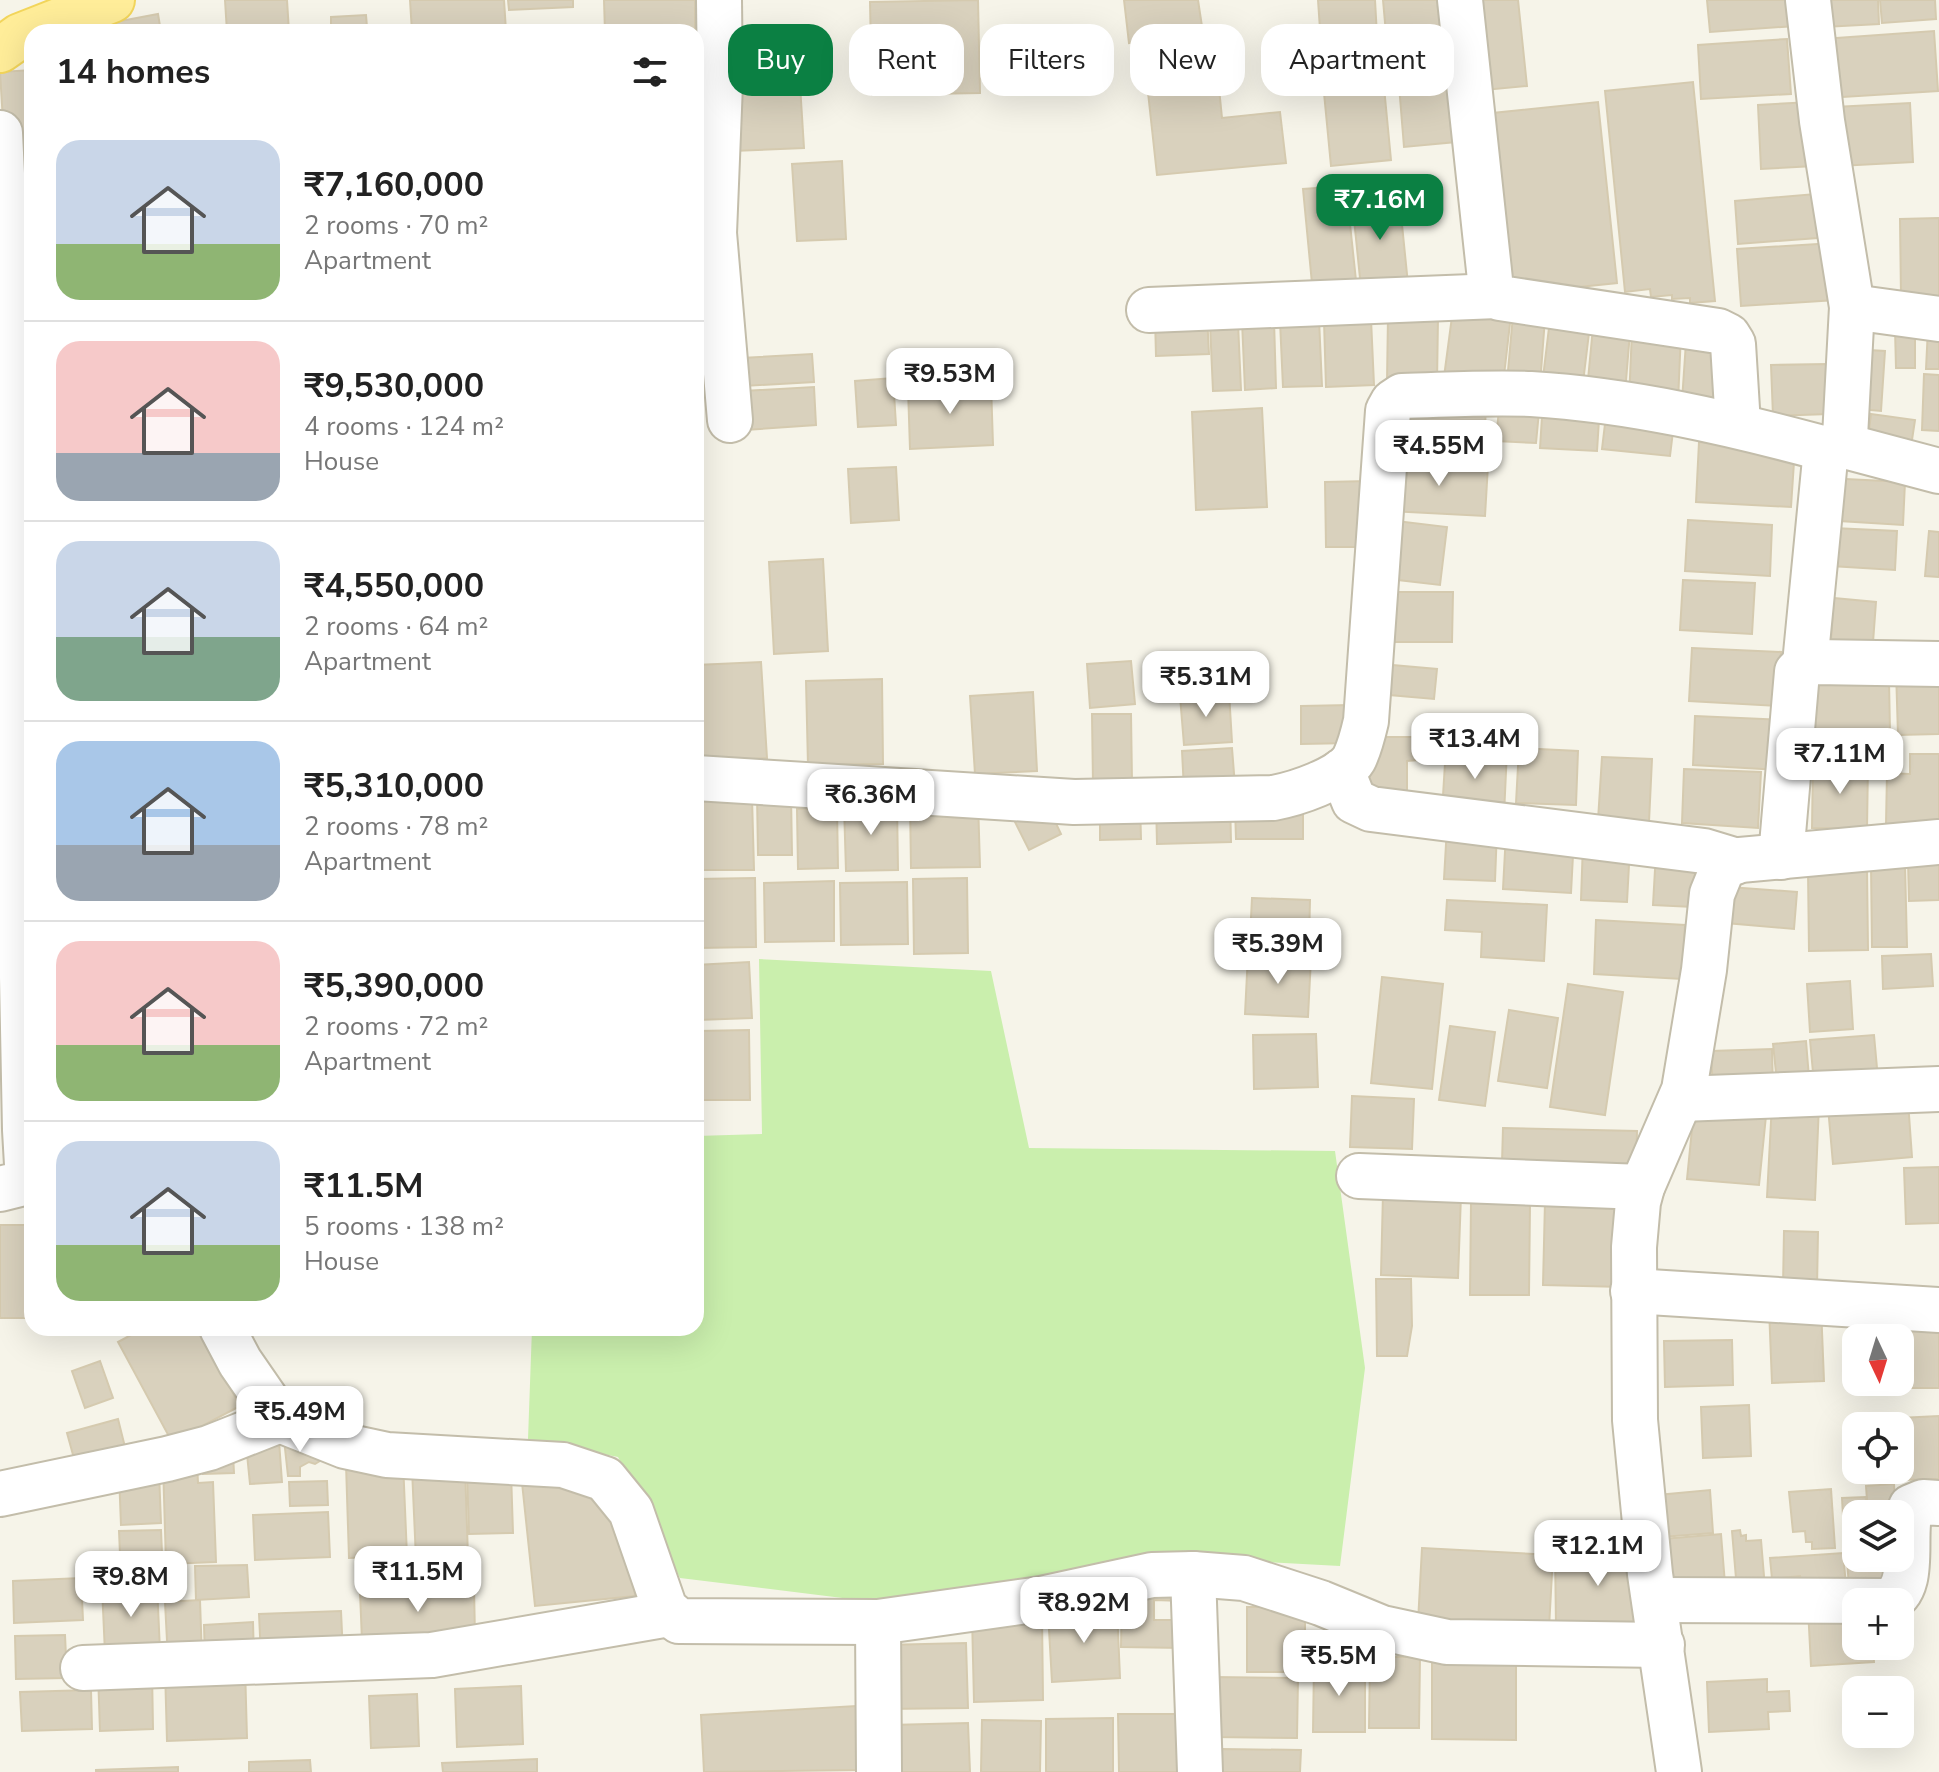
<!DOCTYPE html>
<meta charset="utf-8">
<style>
:root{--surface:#fff;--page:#f6f6f6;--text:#222;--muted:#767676;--line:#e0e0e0;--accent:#0b8043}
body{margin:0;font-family:"Nunito Sans",sans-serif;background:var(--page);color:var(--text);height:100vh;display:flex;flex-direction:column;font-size:30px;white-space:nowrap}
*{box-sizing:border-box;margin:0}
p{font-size:26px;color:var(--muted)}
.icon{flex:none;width:44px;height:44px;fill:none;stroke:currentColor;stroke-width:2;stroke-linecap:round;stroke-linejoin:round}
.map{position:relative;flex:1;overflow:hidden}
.panel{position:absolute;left:24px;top:24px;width:680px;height:1312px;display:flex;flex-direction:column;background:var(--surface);border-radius:24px;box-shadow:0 8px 32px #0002}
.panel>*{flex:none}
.guide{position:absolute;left:728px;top:24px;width:760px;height:72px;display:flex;gap:16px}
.needle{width:52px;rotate:176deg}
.tools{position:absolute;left:1842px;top:1324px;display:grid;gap:16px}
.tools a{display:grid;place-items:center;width:72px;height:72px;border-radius:16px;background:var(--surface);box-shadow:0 8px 32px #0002;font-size:40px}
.price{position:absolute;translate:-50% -68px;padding:0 18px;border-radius:16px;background:#fff;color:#222;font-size:26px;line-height:52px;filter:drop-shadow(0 2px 4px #0008)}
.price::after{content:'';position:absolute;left:50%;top:48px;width:24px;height:18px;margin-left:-12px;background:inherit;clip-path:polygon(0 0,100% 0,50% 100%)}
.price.active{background:var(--accent);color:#fff}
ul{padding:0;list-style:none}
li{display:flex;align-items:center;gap:24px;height:200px;padding:0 32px}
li+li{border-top:2px solid var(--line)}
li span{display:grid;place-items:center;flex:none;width:224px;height:160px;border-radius:24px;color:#555}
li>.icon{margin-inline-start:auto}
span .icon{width:96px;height:96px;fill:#fffc;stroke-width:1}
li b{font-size:34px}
h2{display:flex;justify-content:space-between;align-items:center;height:96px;padding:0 32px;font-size:34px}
.chip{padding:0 28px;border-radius:24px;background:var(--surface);box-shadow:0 8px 32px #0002;font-size:28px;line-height:72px}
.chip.active{background:var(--accent);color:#fff}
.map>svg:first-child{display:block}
.green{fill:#caefad}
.building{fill:#d9d1bd;stroke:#d5caaf;stroke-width:2}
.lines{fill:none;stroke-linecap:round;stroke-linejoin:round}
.minor-casing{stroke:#c3bdaa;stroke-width:48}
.major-casing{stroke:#f2d55b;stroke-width:48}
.minor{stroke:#fff;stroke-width:44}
.major{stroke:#ffed99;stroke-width:44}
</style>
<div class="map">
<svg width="1939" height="1772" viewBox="0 0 1939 1772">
<rect width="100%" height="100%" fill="#f6f4e9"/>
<polygon class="green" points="759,959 991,971 1029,1148 1335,1151 1365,1368 1340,1566 1149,1556 923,1608 680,1578 618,1457 528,1439 532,1328 696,1328 696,1136 762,1134"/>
<g class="building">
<polygon points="225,0 287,0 289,32 227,32"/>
<polygon points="410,0 504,0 506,31 412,32"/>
<polygon points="508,0 573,0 573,7 509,10"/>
<polygon points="604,0 695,0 695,32 605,32"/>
<polygon points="978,0 980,93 872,95 870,2"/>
<polygon points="1124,0 1198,0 1203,33 1129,43"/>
<polygon points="1318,0 1375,0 1378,54 1322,58"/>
<polygon points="1383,0 1447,0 1451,51 1388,56"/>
<polygon points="1465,0 1518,0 1527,86 1474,91"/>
<polygon points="1707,0 1794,0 1796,26 1710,32"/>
<polygon points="1823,0 1878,0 1879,24 1824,27"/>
<polygon points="1880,0 1935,0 1936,19 1882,23"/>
<polygon points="158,14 161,32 96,32 111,29 110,23"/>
<polygon points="366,15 367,27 388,25 388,32 315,32 331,30 331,17"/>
<polygon points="1934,31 1938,91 1827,98 1823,39"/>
<polygon points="1787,39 1791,94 1701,99 1698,45"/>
<polygon points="798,53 804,148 733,151 727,57"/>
<polygon points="1217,68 1222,118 1280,112 1286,163 1157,175 1146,74"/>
<polygon points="32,70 32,153 5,154 0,72"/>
<polygon points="1451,80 1456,142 1404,147 1399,85"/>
<polygon points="1693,82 1715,301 1690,303 1690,298 1672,299 1672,295 1651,297 1650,289 1625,292 1605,91"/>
<polygon points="1384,87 1391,160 1331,166 1324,93"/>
<polygon points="1598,102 1617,283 1512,294 1493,113"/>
<polygon points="1811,102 1814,166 1761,169 1758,105"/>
<polygon points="1910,103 1913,162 1839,166 1835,107"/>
<polygon points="842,161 846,239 797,241 792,164"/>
<polygon points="32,167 32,252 11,253 6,168"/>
<polygon points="1398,185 1409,294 1362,298 1351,189"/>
<polygon points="1346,186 1357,290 1313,294 1303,189"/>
<polygon points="1827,193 1831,237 1738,244 1735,201"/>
<polygon points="1939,218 1939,296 1901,296 1900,219"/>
<polygon points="1833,243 1836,300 1741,306 1737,249"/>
<polygon points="1453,309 1511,315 1503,384 1444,377"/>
<polygon points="1551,311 1591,316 1582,391 1542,386"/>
<polygon points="1207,315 1209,354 1156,356 1155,318"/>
<polygon points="1513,315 1545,318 1540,385 1507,382"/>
<polygon points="1388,316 1438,317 1437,383 1387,382"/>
<polygon points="1594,317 1631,320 1625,393 1587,390"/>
<polygon points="1319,319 1322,386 1283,387 1280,321"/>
<polygon points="1371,319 1374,385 1326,387 1324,321"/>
<polygon points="1274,320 1276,388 1245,390 1242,321"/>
<polygon points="1238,323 1241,390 1213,391 1210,324"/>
<polygon points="1928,328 1939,329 1939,369 1926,369"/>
<polygon points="1895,329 1915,329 1915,368 1896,368"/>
<polygon points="1632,331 1681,333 1678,402 1629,400"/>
<polygon points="1686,342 1728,344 1723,403 1682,401"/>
<polygon points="1851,349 1885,351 1881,411 1847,408"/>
<polygon points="812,354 814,382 744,386 742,358"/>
<polygon points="1827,364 1829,414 1773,416 1771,365"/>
<polygon points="1924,374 1939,375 1939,431 1922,430"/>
<polygon points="893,378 896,425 858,427 855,381"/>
<polygon points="991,384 993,445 910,449 908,388"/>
<polygon points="814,387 816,425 746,430 744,391"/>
<polygon points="1500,398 1540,401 1536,443 1496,441"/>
<polygon points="1485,400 1486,445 1401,449 1400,403"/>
<polygon points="1543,401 1600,404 1597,451 1540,448"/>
<polygon points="1607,407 1675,415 1670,456 1602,449"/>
<polygon points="1262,408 1267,507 1196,510 1192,412"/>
<polygon points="1871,414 1915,420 1910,453 1867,447"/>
<polygon points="1699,442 1795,447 1791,507 1696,502"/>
<polygon points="1393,460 1488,465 1485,516 1390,511"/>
<polygon points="896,467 899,520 851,523 848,469"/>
<polygon points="1825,478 1905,482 1903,525 1823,520"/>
<polygon points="1369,481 1370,547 1326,547 1325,482"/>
<polygon points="1388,520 1447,527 1440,585 1381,578"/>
<polygon points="1688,520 1772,525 1770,576 1685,571"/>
<polygon points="1833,528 1897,531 1895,570 1831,566"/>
<polygon points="1929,531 1939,532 1939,577 1925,576"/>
<polygon points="823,559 828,651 774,654 769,562"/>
<polygon points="1683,580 1755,583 1752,634 1680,630"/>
<polygon points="1379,592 1453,592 1452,642 1379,642"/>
<polygon points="1834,598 1876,602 1872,656 1830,653"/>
<polygon points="1692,648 1781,652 1778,706 1689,701"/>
<polygon points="1131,661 1135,704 1090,708 1087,664"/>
<polygon points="761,662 767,758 696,762 696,665"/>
<polygon points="1381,664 1437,669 1434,699 1378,694"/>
<polygon points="1896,670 1939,670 1939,734 1898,735"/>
<polygon points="882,679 883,764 808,765 806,681"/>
<polygon points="1889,681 1890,732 1807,734 1807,682"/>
<polygon points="1033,692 1037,771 975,774 970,696"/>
<polygon points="1229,692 1232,742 1184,745 1180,696"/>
<polygon points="1350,705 1351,743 1301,744 1301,706"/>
<polygon points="1092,714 1131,714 1132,783 1093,784"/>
<polygon points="1695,716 1783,720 1780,770 1693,765"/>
<polygon points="1377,737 1418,737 1418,760 1407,761 1407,795 1366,794 1366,754"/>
<polygon points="1446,747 1507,750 1504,815 1442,812"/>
<polygon points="1232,748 1235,786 1184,790 1182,751"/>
<polygon points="1519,748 1578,751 1576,805 1516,803"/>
<polygon points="1910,754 1939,754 1939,824 1886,824 1887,773 1910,774"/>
<polygon points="1602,757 1652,759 1649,822 1598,820"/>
<polygon points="1813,762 1868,763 1867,829 1812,828"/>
<polygon points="1684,769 1761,772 1758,828 1682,823"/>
<polygon points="757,794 791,794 792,855 758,855"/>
<polygon points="752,797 754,870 699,870 698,798"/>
<polygon points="1230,799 1231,842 1157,844 1156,802"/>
<polygon points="978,801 980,867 911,868 910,802"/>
<polygon points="1046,802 1061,834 1029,850 1013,818"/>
<polygon points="1140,803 1141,839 1100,840 1100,804"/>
<polygon points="897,804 898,870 846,871 844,805"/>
<polygon points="1303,807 1303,839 1236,839 1235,808"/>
<polygon points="837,808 838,868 798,869 797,809"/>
<polygon points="1447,827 1497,829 1495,881 1444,879"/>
<polygon points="1506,833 1574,836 1571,893 1503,889"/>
<polygon points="1583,843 1630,846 1627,902 1581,900"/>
<polygon points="1656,852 1696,854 1693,907 1653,905"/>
<polygon points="1939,860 1939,900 1909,901 1908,861"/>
<polygon points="1871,864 1905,864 1907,947 1872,947"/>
<polygon points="1867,869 1868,950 1809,951 1808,870"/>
<polygon points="755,878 756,947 697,948 696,879"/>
<polygon points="967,878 968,953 914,954 913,879"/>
<polygon points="834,881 834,941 765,942 764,883"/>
<polygon points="907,882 908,944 841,945 840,883"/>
<polygon points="1729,887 1797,892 1794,929 1726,923"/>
<polygon points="1252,898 1310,900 1309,941 1250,938"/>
<polygon points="1447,900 1547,905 1544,961 1481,957 1482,932 1445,930"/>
<polygon points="1596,920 1685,925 1682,979 1594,974"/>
<polygon points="1248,954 1311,958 1308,1017 1245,1014"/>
<polygon points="1931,954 1933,986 1883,989 1882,956"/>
<polygon points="749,962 752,1018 698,1020 696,965"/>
<polygon points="1382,977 1443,984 1432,1089 1371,1083"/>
<polygon points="1850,981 1853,1029 1810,1032 1807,984"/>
<polygon points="1568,984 1623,992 1605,1115 1550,1107"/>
<polygon points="1509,1010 1558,1018 1547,1088 1498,1081"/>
<polygon points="1450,1026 1495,1032 1485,1106 1439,1100"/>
<polygon points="749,1030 750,1100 699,1100 698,1031"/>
<polygon points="1316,1034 1318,1087 1254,1089 1253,1035"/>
<polygon points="1874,1035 1878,1079 1814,1083 1810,1040"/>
<polygon points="1806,1041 1810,1090 1778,1092 1773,1044"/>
<polygon points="1772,1049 1773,1089 1713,1092 1711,1051"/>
<polygon points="1352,1096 1414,1099 1412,1149 1350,1147"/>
<polygon points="1695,1099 1767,1106 1759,1185 1687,1179"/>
<polygon points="1908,1101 1912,1157 1833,1164 1828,1107"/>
<polygon points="1772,1103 1819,1105 1815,1200 1767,1197"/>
<polygon points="1503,1128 1637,1131 1636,1167 1502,1163"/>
<polygon points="1939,1167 1939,1223 1906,1224 1904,1168"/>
<polygon points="1383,1193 1461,1195 1458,1278 1381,1275"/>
<polygon points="1545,1201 1626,1204 1623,1287 1543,1285"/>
<polygon points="1471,1203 1530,1204 1529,1295 1470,1295"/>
<polygon points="0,1225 28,1225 29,1318 0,1318"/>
<polygon points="1784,1231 1818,1232 1817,1288 1783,1287"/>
<polygon points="1376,1279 1411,1279 1412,1326 1407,1356 1377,1356"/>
<polygon points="1821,1306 1824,1381 1772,1383 1769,1308"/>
<polygon points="1889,1314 1939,1314 1939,1388 1890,1388 1890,1382 1900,1382 1900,1338 1890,1338"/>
<polygon points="144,1328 198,1328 240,1406 172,1442 118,1342"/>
<polygon points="1732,1340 1733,1385 1665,1387 1664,1341"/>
<polygon points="100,1361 113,1398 85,1408 72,1371"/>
<polygon points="1749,1405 1751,1456 1703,1458 1701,1407"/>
<polygon points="1939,1416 1939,1479 1902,1480 1900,1418"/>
<polygon points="118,1419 125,1447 75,1462 67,1433"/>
<polygon points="283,1430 328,1456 315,1464 309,1462 300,1467 300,1476 288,1476"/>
<polygon points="279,1441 282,1482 250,1484 246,1444"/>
<polygon points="233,1454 234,1473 203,1474 203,1455"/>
<polygon points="197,1462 198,1483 213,1482 216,1562 166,1564 163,1463"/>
<polygon points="403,1462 407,1556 349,1558 346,1464"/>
<polygon points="465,1467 468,1557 416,1559 412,1469"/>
<polygon points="159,1472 161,1523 121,1525 119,1474"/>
<polygon points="511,1472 513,1533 469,1534 467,1474"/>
<polygon points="521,1473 599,1485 615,1516 617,1540 630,1540 635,1596 535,1606"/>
<polygon points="327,1481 328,1505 290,1506 289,1482"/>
<polygon points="1894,1484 1896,1514 1868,1514 1866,1486"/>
<polygon points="1831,1489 1835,1548 1812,1549 1812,1542 1806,1542 1805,1531 1793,1532 1789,1492"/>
<polygon points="1710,1490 1713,1533 1662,1537 1658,1495"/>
<polygon points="1866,1497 1867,1514 1856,1514 1856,1551 1845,1552 1842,1498"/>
<polygon points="328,1512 330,1557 255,1560 253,1515"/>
<polygon points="161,1530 163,1576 121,1577 119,1531"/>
<polygon points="1740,1530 1741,1536 1746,1535 1746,1541 1761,1540 1765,1588 1737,1590 1732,1531"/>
<polygon points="1721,1534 1725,1584 1668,1590 1663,1539"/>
<polygon points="1422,1548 1553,1555 1549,1628 1418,1622"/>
<polygon points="1640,1550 1642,1624 1556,1625 1555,1551"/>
<polygon points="1843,1553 1846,1585 1801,1588 1800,1576 1772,1579 1770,1558"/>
<polygon points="1871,1558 1899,1558 1901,1582 1849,1586 1847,1561"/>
<polygon points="247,1565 249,1597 196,1600 195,1566"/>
<polygon points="81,1578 83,1620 14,1623 13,1581"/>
<polygon points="157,1585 160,1651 105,1653 102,1587"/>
<polygon points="474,1587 475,1637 362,1641 360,1592"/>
<polygon points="1122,1594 1184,1594 1183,1601 1154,1600 1154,1620 1183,1620 1183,1648 1121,1647"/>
<polygon points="200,1600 202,1659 168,1660 165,1602"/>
<polygon points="1856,1606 1856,1646 1873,1646 1874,1662 1811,1666 1808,1608"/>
<rect x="1247" y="1607" width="58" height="65"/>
<polygon points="1117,1608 1120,1678 1052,1682 1048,1612"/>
<polygon points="341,1611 343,1654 261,1657 259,1614"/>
<polygon points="1042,1615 1043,1700 974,1702 972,1616"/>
<polygon points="253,1622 254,1658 205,1660 204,1625"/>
<polygon points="65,1635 67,1678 16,1679 15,1636"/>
<polygon points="966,1643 968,1708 885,1709 884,1645"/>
<polygon points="1370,1657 1420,1657 1419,1728 1369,1728"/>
<polygon points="1432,1659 1516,1660 1516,1740 1432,1739"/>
<polygon points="1314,1663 1365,1663 1365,1732 1313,1732"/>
<polygon points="245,1666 247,1738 167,1741 165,1669"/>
<polygon points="152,1671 153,1729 100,1731 98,1673"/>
<polygon points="1213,1677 1298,1678 1297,1738 1213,1737"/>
<polygon points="1767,1679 1767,1692 1789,1691 1790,1711 1768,1712 1769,1729 1709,1732 1707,1682"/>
<polygon points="521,1686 523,1744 457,1747 455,1689"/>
<polygon points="91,1690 92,1729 22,1731 20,1692"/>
<polygon points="417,1694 419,1746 371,1748 369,1696"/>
<polygon points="856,1706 860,1770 704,1772 701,1715"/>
<polygon points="1118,1714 1178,1714 1179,1772 1119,1772"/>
<polygon points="1113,1718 1113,1772 1046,1772 1046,1719"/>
<polygon points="982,1720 1041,1721 1040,1772 981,1772"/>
<polygon points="968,1723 970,1772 891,1772 890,1725"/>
<polygon points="1222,1749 1301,1750 1300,1772 1222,1772"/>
<polygon points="537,1759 537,1772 443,1772 442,1763"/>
<polygon points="310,1760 311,1772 249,1772 249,1762"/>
<polygon points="178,1767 178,1772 96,1772 96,1770"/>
</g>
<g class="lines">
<g class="minor-casing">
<g id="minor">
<polyline points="719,0 720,84 714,233 730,420"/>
<polyline points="1460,0 1491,289 1500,298 1718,331 1728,336 1733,344 1738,425"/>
<polyline points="0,133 9,316 25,1130 28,1182 0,1189"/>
<polyline points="1852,307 1939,319"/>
<polyline points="1149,310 1497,296"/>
<polyline points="1841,445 1939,471"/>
<polyline points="1805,664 1826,449"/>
<polyline points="1342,771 1354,801 1371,809 1704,851 1737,861"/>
<path d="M696 778 1074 802 1273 798C1295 794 1342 779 1354 759 1360 747 1363 734 1366 721L1388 411 1393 402 1402 396C1444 395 1488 392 1531 394 1631 400 1730 423 1826 449L1838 448 1845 437 1852 307 1822 121 1808 0"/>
<polyline points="1781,857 1797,672 1805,664 1815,662 1939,664"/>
<polyline points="1681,1099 1939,1089"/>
<polyline points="1359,1176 1642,1187"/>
<polyline points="1633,1291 1939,1310"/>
<polyline points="222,1328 240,1362 280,1420 345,1446 387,1455 563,1465 605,1479 631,1511 665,1609 679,1621 878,1622 1041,1599 1152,1575 1193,1574 1244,1578 1321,1603 1382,1628 1447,1642 1662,1645"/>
<polyline points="0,1494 167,1459 209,1448 280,1420"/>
<polyline points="1193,1574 1200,1772"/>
<path d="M1655 1600 1887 1601C1919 1590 1901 1533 1911 1507L1923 1502 1939 1503"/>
<polyline points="878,1622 879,1772"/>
<polyline points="83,1668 432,1655 669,1614"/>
<polyline points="1679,1772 1650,1574 1635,1420 1634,1247 1638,1202 1642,1187 1684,1090 1704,970 1712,894 1723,867 1740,860 1939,842"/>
</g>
</g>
<g class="major-casing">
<polyline id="major" points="0,50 20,36 112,0"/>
</g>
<use href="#minor" class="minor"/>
<use href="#major" class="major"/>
</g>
</svg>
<div class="tools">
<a><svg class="needle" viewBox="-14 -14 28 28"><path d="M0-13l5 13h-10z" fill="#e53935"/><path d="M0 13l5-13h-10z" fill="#767676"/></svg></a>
<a><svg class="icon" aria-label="locate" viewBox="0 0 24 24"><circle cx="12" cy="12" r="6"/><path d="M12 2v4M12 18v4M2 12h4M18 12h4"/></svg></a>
<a><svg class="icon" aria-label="layers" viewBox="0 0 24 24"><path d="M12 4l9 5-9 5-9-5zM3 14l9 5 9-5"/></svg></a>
<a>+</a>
<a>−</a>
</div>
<b class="price active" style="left:1380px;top:242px">₹7.16M</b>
<b class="price" style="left:950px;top:416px">₹9.53M</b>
<b class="price" style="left:1439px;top:488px">₹4.55M</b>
<b class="price" style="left:1206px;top:719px">₹5.31M</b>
<b class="price" style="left:1475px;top:781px">₹13.4M</b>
<b class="price" style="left:1840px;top:796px">₹7.11M</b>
<b class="price" style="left:871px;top:837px">₹6.36M</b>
<b class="price" style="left:1278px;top:986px">₹5.39M</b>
<b class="price" style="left:300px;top:1454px">₹5.49M</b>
<b class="price" style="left:1598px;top:1588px">₹12.1M</b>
<b class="price" style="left:418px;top:1614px">₹11.5M</b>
<b class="price" style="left:131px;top:1619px">₹9.8M</b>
<b class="price" style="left:1084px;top:1645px">₹8.92M</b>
<b class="price" style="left:1339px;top:1698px">₹5.5M</b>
<div class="guide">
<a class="chip active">Buy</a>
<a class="chip">Rent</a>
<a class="chip">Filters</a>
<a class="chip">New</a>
<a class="chip">Apartment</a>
</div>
<section class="panel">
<h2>14 homes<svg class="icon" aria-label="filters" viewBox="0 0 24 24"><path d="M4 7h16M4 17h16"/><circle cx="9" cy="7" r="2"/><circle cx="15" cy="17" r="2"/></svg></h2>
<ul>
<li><span style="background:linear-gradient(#c9d6e8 65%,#8fb573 0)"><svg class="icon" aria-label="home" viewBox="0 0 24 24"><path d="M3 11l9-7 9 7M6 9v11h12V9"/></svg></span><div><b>₹7,160,000</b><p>2 rooms · 70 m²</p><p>Apartment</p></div></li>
<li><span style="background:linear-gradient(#f6c9c9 70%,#9aa5b1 0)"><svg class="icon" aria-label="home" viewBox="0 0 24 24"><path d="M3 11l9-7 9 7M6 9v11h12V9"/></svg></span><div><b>₹9,530,000</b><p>4 rooms · 124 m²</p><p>House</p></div></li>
<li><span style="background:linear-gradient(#c9d6e8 60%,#7fa58c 0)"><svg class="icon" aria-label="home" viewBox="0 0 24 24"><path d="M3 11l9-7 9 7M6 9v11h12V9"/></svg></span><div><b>₹4,550,000</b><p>2 rooms · 64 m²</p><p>Apartment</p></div></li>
<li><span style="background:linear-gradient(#a9c7e8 65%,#9aa5b1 0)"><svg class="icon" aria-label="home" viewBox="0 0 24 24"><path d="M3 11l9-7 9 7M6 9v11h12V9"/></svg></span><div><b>₹5,310,000</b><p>2 rooms · 78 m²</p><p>Apartment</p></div></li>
<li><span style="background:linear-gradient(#f6c9c9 65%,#8fb573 0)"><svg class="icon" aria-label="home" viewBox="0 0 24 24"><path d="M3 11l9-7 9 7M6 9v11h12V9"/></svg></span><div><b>₹5,390,000</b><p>2 rooms · 72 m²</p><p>Apartment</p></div></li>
<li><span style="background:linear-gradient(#c9d6e8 65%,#8fb573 0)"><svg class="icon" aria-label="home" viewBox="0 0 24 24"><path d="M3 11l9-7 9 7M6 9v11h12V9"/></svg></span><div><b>₹11.5M</b><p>5 rooms · 138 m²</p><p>House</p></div></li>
</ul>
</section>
</div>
